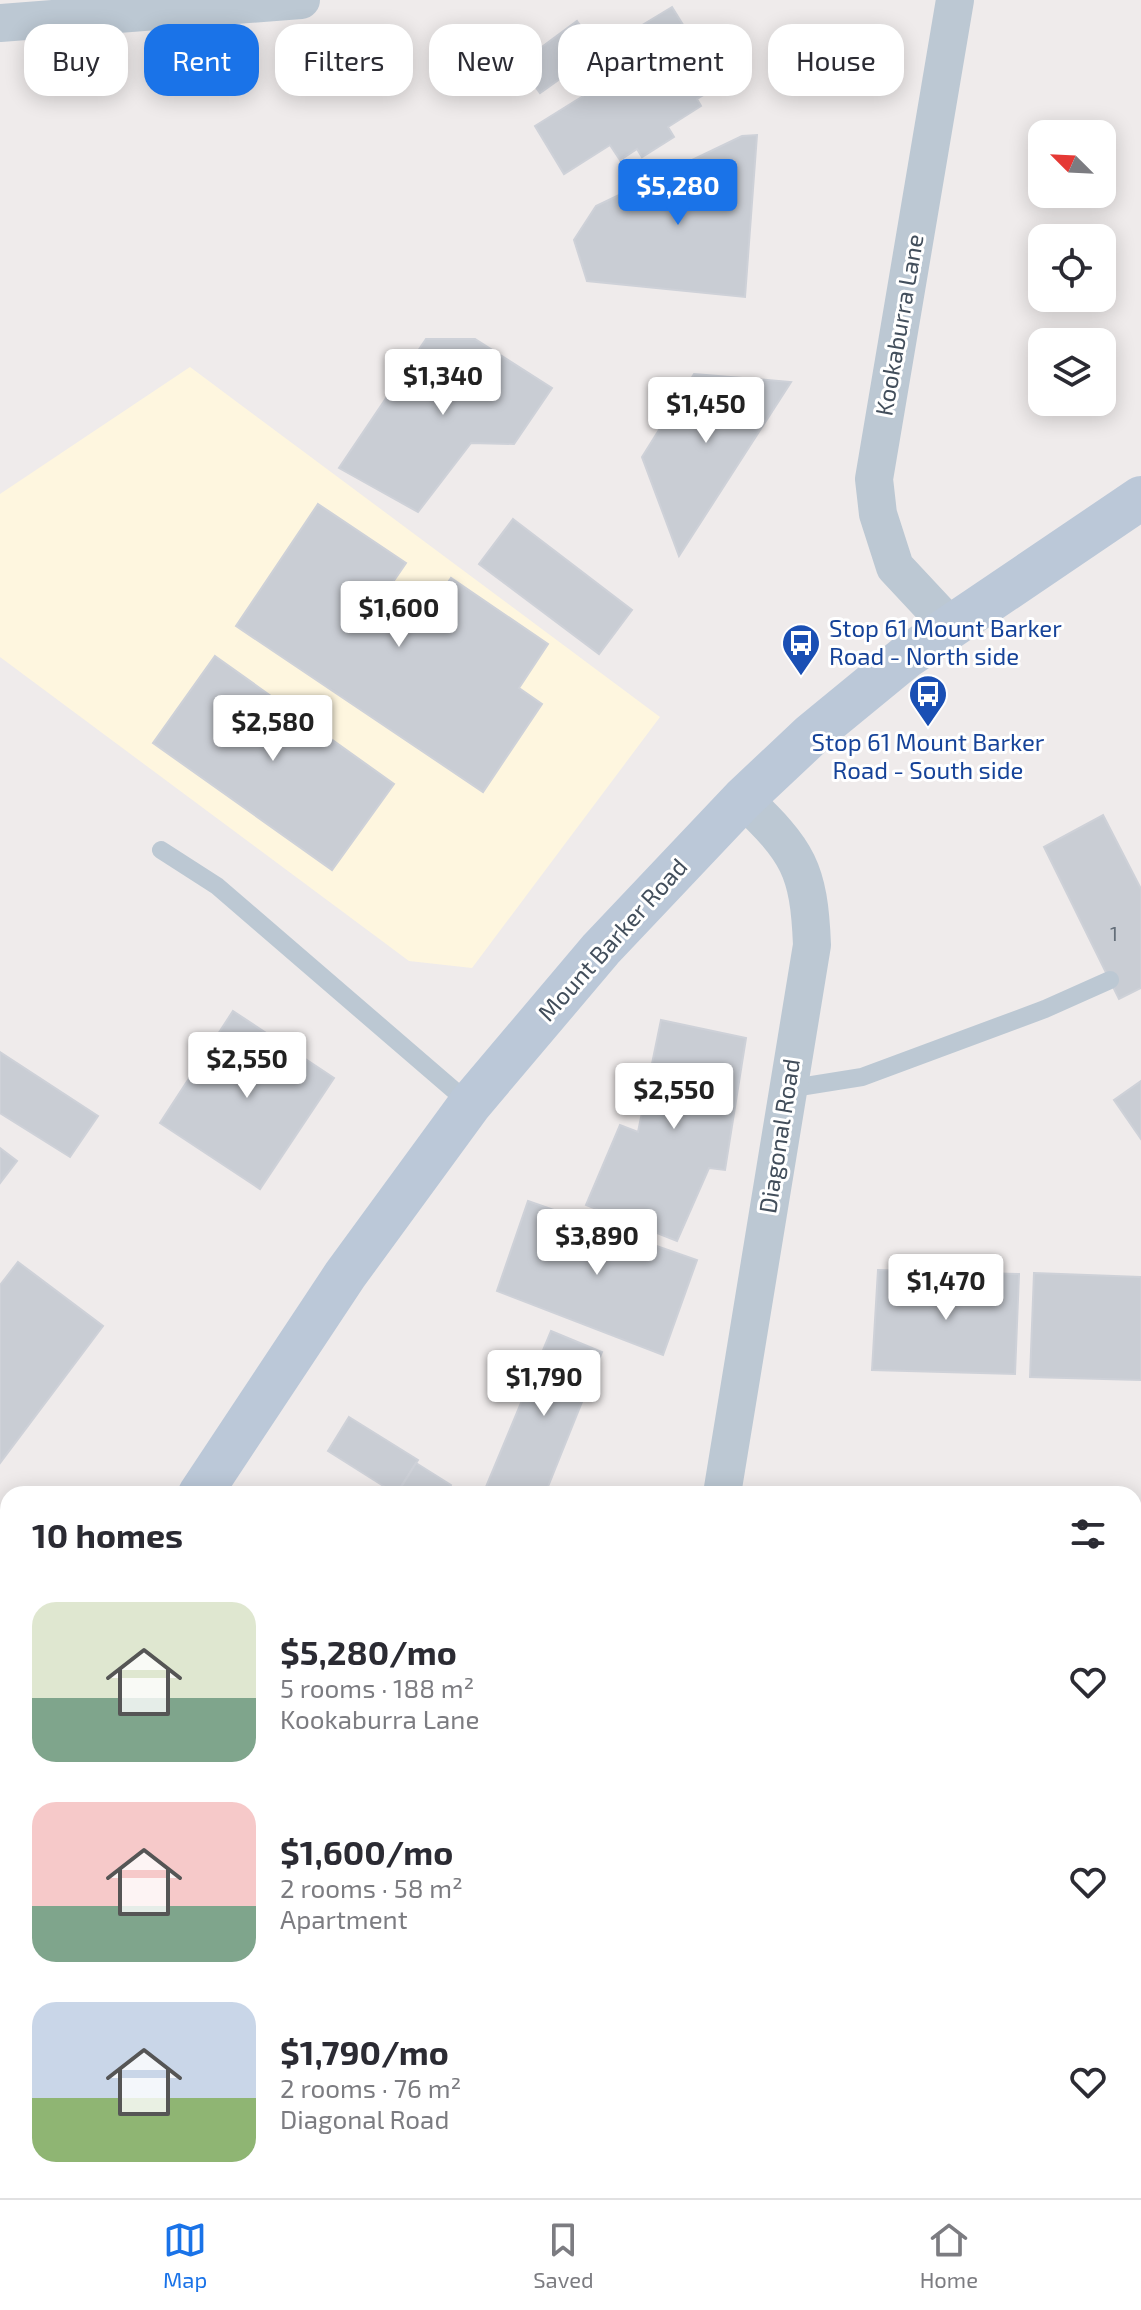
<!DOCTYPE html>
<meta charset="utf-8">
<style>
:root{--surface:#fff;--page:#f2f2f3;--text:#2b2b33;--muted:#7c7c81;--line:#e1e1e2;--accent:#1a73e8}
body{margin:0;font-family:"Exo 2",sans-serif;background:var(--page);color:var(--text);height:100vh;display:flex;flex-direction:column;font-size:30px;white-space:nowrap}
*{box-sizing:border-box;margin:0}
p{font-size:26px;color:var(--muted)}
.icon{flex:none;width:44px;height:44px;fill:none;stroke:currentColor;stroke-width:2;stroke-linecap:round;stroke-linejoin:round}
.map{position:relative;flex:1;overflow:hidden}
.details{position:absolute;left:0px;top:1486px;width:1142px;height:712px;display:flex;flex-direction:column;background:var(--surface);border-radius:24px 24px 0 0;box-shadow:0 4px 20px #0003}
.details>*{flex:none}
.hud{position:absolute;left:24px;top:24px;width:1094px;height:72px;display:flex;gap:16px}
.needle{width:52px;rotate:294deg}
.buttons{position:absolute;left:1028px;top:120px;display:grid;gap:16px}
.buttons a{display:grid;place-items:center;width:88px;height:88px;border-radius:16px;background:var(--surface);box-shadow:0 4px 20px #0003;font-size:40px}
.price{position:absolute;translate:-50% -68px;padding:0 18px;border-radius:8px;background:#fff;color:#222;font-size:26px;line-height:52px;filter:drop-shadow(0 2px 4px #0008)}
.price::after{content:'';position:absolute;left:50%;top:48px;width:24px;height:18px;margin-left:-12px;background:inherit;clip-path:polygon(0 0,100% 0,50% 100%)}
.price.selected{background:var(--accent);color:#fff}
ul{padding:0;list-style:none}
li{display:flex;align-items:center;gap:24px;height:200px;padding:0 32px}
li span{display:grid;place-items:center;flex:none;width:224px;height:160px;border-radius:24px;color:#555}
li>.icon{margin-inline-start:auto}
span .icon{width:96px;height:96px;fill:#fffc;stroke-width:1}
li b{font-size:34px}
h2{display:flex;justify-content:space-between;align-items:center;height:96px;padding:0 32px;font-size:34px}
.tag{padding:0 28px;border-radius:24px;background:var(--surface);box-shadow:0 4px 20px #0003;font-size:28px;line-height:72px}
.tag.selected{background:var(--accent);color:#fff}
.dock{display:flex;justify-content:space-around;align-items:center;height:112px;border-top:2px solid var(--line);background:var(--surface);font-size:22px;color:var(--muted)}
.dock a{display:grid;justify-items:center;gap:4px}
.dock .selected{color:var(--accent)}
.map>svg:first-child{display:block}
.commercial{fill:#fef6df}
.building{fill:#c9cdd4;stroke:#ced1d8;stroke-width:2}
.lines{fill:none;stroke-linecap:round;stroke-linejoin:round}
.service{stroke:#bcc8d3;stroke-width:18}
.minor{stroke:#bcc8d3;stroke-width:38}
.secondary{stroke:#bbc8d8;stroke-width:44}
.labels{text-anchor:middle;stroke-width:6;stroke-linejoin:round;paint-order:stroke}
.number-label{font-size:20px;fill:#646e79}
.street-label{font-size:24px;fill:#424e5b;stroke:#fff}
.transit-label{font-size:24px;fill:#164399;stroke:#fff;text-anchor:start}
</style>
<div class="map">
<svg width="1141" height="2198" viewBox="0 0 1141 2198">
<rect width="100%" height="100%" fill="#efebeb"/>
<polygon class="commercial" points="190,367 660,717 472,968 409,961 0,657 0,494"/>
<g class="building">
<polygon points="672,7 708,65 712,62 722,77 716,81 718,86 697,99 701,106 668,127 674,137 642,157 637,149 620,160 610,145 564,174 535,126 620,73 616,65 651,48 639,27"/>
<polygon points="577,21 599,51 540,93 519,64"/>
<polygon points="757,135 745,297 587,281 574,240 596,206 742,136"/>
<polygon points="426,339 475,339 552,388 514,444 471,443 418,512 339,468"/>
<polygon points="694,374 791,382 679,556 642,457"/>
<polygon points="318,504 406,563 378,604 416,629 451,578 548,644 519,688 542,704 483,792 236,626"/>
<polygon points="513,519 632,610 599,654 479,564"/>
<polygon points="215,656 394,784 332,870 153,743"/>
<polygon points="1103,815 1141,889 1141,988 1119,999 1044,847"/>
<polygon points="233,1011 334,1078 260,1189 160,1123"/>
<polygon points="661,1020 746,1038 725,1170 709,1168 677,1241 586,1205 620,1125 638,1132"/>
<polygon points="0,1052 98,1116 70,1157 0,1113"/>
<polygon points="1141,1081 1141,1139 1114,1100"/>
<polygon points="0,1148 17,1161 0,1183"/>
<polygon points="528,1201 697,1260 663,1355 497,1291"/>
<polygon points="18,1262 103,1326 0,1463 0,1285"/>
<polygon points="878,1270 1019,1274 1015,1374 872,1370"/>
<polygon points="1034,1273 1141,1277 1141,1380 1030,1377"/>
<polygon points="551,1331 602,1352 545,1494 483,1494"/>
<polygon points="349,1417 418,1460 396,1494 328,1451"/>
<polygon points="416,1463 451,1485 446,1494 397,1494"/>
<polygon points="8,2014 8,2166 0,2163 0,2032"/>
<polygon points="1141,2017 1141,2068 1134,2070 1134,2020"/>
<polygon points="1134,2165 1141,2165 1141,2198 1105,2198 1105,2195 1120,2193 1119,2190 1134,2190"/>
<polygon points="64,2190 299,2190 296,2198 83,2198"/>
<polygon points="399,2190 477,2190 516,2198 398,2198"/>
<polygon points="922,2190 1021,2190 1022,2198 923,2198"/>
</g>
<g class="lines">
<g class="service">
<polyline points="161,850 217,886 470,1104"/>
<polyline points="787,1089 862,1077 1045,1009 1110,980"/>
</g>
<g class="minor">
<polyline points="0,23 301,0"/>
<polyline points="951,627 895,567 878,514 874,479 955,0"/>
<path d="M722 1494 812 945C809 869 798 851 743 799"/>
<polyline points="614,2198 615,2190"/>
</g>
<g class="secondary">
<polyline points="200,1494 345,1275 470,1104 601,949 743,799 811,735 906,657 1141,498"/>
<polyline points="0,1797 8,1785"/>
</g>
</g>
<defs>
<g id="bus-pin" transform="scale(2)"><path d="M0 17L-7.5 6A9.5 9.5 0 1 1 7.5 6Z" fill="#1a4fb4" stroke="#fff"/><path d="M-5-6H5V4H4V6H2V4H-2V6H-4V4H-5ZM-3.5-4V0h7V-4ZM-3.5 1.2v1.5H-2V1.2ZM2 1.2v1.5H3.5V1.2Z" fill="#fff"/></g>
</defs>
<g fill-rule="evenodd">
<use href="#bus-pin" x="801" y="643"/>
<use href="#bus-pin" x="928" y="694"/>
</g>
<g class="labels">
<g class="number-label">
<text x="1114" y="941">1</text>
</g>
<g class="street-label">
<text transform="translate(900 325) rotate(-80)" y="8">Kookaburra Lane</text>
<text transform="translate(613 940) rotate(-48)" y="8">Mount Barker Road</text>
<text transform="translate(780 1136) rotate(-81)" y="8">Diagonal Road</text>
</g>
<g class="transit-label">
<text x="829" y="637">Stop 61 Mount Barker<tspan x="829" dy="28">Road - North side</tspan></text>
<text x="928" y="751" text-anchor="middle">Stop 61 Mount Barker<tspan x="928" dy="28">Road - South side</tspan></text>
</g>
</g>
</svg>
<div class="buttons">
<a><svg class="needle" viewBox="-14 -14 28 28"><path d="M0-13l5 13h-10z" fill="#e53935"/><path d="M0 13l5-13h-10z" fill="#7c7c81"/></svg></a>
<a><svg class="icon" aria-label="locate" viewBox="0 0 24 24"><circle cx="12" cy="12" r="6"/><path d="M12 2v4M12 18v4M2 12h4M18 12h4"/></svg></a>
<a><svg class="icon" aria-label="layers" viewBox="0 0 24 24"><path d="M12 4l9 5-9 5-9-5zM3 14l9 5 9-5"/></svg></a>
</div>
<b class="price selected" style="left:678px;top:227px">$5,280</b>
<b class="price" style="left:443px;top:417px">$1,340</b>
<b class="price" style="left:706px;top:445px">$1,450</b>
<b class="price" style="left:399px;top:649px">$1,600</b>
<b class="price" style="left:273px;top:763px">$2,580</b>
<b class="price" style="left:247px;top:1100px">$2,550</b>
<b class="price" style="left:674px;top:1131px">$2,550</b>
<b class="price" style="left:597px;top:1277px">$3,890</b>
<b class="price" style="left:946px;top:1322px">$1,470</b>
<b class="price" style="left:544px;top:1418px">$1,790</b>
<div class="hud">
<a class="tag">Buy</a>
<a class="tag selected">Rent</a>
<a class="tag">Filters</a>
<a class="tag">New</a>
<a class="tag">Apartment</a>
<a class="tag">House</a>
</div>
<section class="details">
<h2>10 homes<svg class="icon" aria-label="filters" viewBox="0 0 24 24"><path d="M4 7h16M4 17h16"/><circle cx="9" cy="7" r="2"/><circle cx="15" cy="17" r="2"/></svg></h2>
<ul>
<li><span style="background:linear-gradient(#dfe7d0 60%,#7fa58c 0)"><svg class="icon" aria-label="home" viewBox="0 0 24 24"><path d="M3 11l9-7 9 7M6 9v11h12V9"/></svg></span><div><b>$5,280/mo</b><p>5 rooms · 188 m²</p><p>Kookaburra Lane</p></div><svg class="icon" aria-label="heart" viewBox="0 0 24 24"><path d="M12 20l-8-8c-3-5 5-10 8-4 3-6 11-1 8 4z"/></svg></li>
<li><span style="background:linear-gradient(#f6c9c9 65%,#7fa58c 0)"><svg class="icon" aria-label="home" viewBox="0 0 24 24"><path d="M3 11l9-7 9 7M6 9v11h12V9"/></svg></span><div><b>$1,600/mo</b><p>2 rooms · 58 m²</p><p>Apartment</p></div><svg class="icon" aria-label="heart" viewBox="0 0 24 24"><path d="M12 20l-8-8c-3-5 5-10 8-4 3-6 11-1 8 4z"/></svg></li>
<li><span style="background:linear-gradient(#c9d6e8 60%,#8fb573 0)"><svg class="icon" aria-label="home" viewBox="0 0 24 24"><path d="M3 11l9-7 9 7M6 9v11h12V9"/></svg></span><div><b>$1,790/mo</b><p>2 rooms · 76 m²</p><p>Diagonal Road</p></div><svg class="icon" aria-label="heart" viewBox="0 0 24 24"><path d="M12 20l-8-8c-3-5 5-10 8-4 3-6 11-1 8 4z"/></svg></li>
</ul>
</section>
</div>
<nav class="dock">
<a class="selected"><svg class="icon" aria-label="map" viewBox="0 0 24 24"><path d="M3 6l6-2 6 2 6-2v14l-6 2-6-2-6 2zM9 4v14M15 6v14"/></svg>Map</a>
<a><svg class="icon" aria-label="saved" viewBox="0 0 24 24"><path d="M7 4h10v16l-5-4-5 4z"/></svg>Saved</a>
<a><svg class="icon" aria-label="home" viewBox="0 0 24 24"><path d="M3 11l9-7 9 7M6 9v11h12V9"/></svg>Home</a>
</nav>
